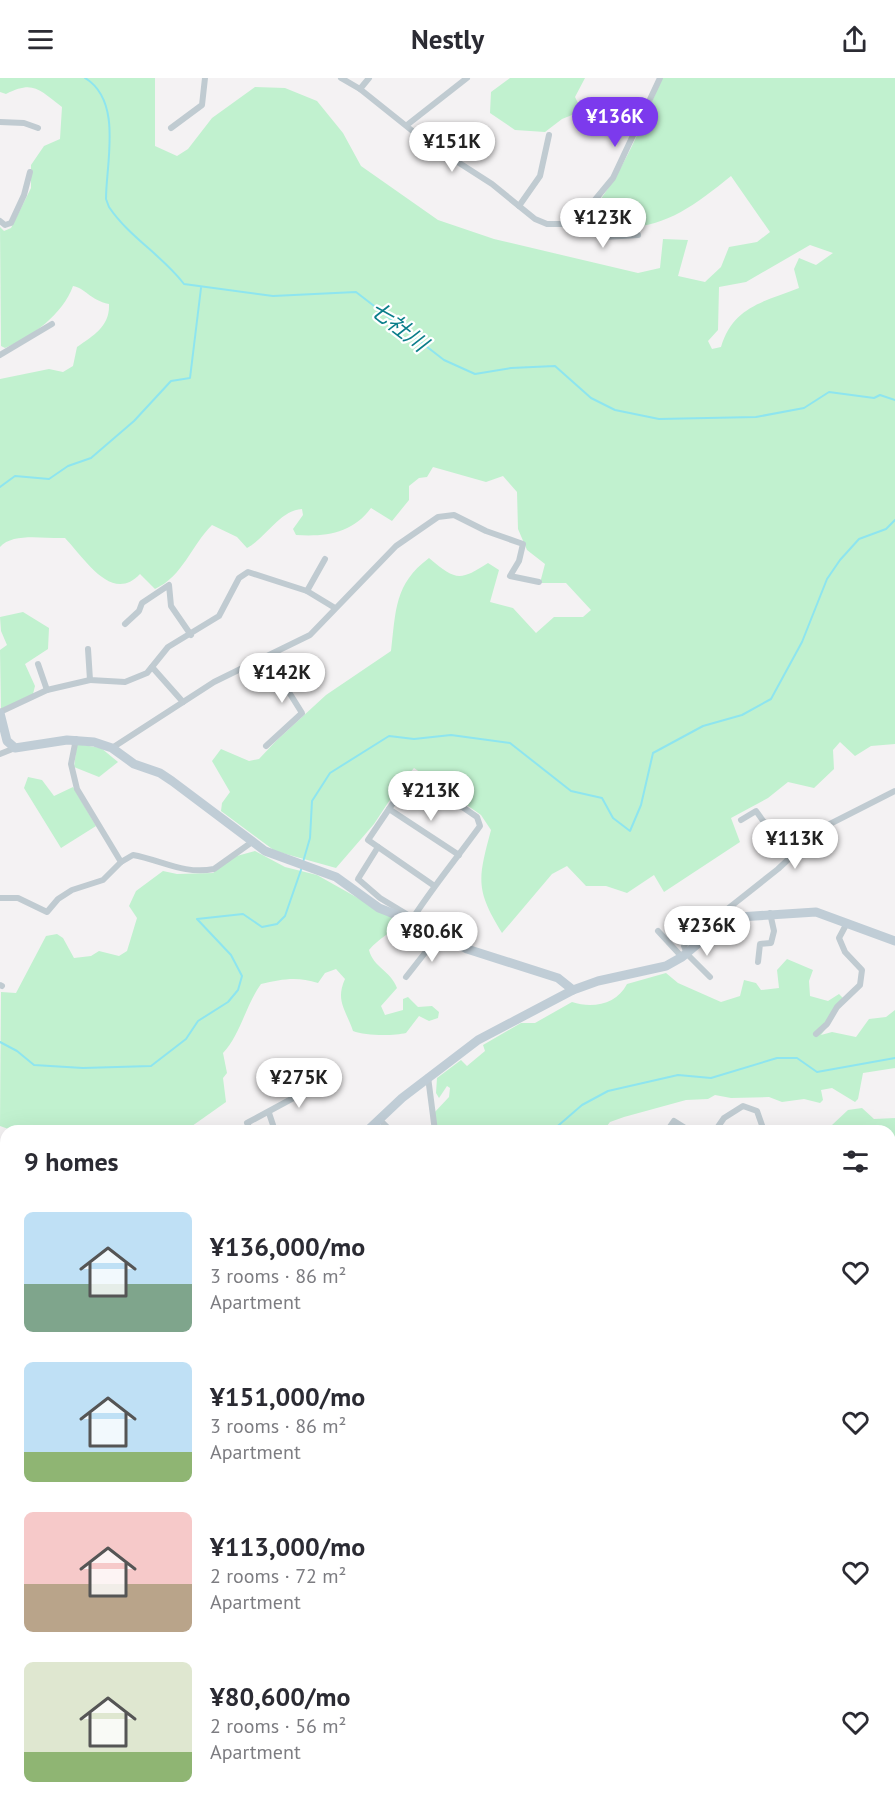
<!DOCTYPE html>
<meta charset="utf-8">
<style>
:root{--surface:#fff;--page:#f2f2f3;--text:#2b2b33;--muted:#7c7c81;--accent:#7c3aed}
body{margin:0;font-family:"PT Sans","Noto Sans JP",sans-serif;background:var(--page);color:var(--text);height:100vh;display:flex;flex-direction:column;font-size:22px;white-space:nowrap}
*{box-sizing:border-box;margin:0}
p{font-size:20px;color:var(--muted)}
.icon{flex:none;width:33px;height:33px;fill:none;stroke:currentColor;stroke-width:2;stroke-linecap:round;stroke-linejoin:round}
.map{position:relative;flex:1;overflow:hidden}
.drawer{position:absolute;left:0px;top:1047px;width:896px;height:684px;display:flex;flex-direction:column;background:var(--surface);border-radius:18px 18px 0 0;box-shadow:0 6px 24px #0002}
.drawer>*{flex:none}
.price{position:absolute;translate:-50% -51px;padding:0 14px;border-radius:21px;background:#fff;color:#222;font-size:20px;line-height:39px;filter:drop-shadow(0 2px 3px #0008)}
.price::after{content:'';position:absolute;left:50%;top:36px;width:18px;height:14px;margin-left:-9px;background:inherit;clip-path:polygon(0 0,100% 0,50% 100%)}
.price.current{background:var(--accent);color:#fff}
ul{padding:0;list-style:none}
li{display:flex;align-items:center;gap:18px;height:150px;padding:0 24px}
li span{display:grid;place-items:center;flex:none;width:168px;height:120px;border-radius:9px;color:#555}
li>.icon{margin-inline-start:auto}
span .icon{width:72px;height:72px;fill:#fffc;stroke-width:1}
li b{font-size:26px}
h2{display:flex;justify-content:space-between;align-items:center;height:72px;padding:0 24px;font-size:26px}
header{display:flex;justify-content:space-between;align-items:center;height:78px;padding:0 24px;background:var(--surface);font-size:27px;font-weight:700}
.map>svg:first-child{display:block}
.green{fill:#c1f1cf;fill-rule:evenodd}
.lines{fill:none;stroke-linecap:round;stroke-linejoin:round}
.stream{stroke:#8ee5ef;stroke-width:2}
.street{stroke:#c0cbd1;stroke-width:6}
.secondary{stroke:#c0cdd6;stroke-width:9}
.primary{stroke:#b2c5d1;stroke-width:10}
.labels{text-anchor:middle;stroke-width:4.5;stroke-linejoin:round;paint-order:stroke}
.water-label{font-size:22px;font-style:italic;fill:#0b7e8a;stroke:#fff}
</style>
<header><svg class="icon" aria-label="menu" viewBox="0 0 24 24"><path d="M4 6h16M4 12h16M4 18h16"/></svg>Nestly<svg class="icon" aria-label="share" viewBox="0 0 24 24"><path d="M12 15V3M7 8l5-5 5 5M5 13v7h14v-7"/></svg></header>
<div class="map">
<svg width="895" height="1731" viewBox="0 0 895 1731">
<rect width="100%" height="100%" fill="#f4f2f3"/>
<g class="green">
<path d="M0 0H155V68L177 78 188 71 212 40 255 9 285 10 317 23 343 55 361 88 438 142 494 161 638 195 660 190 663 161 688 162 678 198 705 204 721 189 729 169 757 164 770 154 731 98C684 136 647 163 585 141 620 101 638 56 659 7V0H895V666L871 668 855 678 840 664 833 672 834 691 814 710 788 704 768 720 731 740 740 764 664 814 654 797 627 815 606 808H586L567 788 552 796 502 855C475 811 478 801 491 752L481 737 414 690 399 708 374 746 336 790 275 773 221 733 222 725 230 714 212 683 221 671 249 683 259 681 276 663 326 617 391 573C396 533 394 506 429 480 456 503 460 503 488 485L499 492 490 524 513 530 536 555 554 539H583L591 532 566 505H540L545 486 527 472 518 451 517 414 503 398 486 404 433 389 427 399 419 400 409 408V422L392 443 371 430C353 455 326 459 296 457L293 451 303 437 302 431C280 432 266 460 247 470L237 459 212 447C191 468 183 498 155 511L140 496C112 526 85 481 65 460 45 461 13 454 0 469V301L49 291 63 294 73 288 77 269C94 257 110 248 109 226 90 222 85 210 73 208 63 236 32 259 5 270L1 268 0 149 4 153 11 150 31 110V87L44 68 60 61 62 29C39 12 34 2 6 16L0 14ZM810 167 833 175 816 187 799 180 794 191 799 210C763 224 733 229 721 269L712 271 708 263 718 252 719 209 746 204Z"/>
<polygon points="510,0 585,0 575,19 582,33 562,41 545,54 515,52 490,35 491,14"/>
<polygon points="23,534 49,550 48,571 25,586 35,608 33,616 1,631 0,572 7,567 1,553 0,539"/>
<polygon points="77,666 101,670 118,684 99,699 74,689"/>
<polygon points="28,699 42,702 54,718 73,709 96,748 61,770 24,710"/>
<path d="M255 773 285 789 317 797 397 842 399 846C392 854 378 861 369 872 373 889 391 893 397 910L381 928 385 937 403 932V921L408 919 418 929 432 928 439 934 438 940 429 943 419 938 406 955C394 958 365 958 353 953 346 932 335 923 345 901L336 891 325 895 318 905C297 898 282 901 261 906 245 928 241 956 223 975L227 995 223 1000 226 1024 185 1053 163 1050 153 1053H14L0 1048 1 914 16 915 46 858 57 856 63 860 74 880 91 878 99 873 119 878 127 873 137 840 129 828 136 813 163 793 177 796 213 795 233 779Z"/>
<path d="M787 881 813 892 809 903 810 918 828 923 839 916 844 921C834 932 830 946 821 957L832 954 856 959 869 941 886 939 895 932V990L863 995 858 1021 855 1024 832 1010 821 1012 823 1022 820 1025 804 1021 782 1024 769 1019 731 1020 715 1017 708 1021 686 1022 624 1039 610 1044 603 1053H437L433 1036 449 1019 450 1010 447 1008 439 1020 436 1015 437 1000 461 982 467 988 485 973 483 967 521 945H535L572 924C593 931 617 926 627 906L666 895 678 905 721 924 740 918 744 902 756 905 761 912 779 910 777 892Z"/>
<polygon points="862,1030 874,1041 895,1040 895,1083 890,1084 890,1053 848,1053 846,1049 832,1053 832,1047 848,1032"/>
<polygon points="6,1386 6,1522 0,1525 0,1388"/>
<polygon points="895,1406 895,1459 890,1461 890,1408"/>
</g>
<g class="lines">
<g class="stream">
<path d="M85 0C123 23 106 85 106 121L109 129C129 159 163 178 184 206L273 218 356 214 444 282 475 296 511 290 555 288 591 320 615 332 659 341 756 339 804 330 829 314 874 320 880 317 895 322"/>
<polyline points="0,409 15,398 49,401 68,388 91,380 134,343 171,303 190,300 201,210"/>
<polyline points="303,784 310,760 312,723 330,695 389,658 414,661 451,657 510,665 571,713 602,720 613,740 630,753 641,727 653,675 703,648 742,637 771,621 802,564 827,501 840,482 859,461 886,451 895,442"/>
<polyline points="0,964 17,973 34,987 83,990 151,988 186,961 198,943 228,924 238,912 242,898 231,877 197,841 243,836 262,849 277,846 285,838 302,789"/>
<polyline points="552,1053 582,1027 608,1013 678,997 711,1000 777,980 797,980 817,994 895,980"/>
<polyline points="0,1459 6,1460"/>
</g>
<g class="street">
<polyline points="341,0 360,11 425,63 492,106 535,141 547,146 575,146 604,159 638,157"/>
<polyline points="360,11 369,0"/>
<polyline points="0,44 24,45 38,50"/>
<polyline points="407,47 467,0"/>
<polyline points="171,50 202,27 205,0"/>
<polyline points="519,128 540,98 549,57"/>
<polyline points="0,143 5,147 11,145 24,117 30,94"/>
<polyline points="575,146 613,100 660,0"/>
<polyline points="0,277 52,246"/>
<polyline points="307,513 325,481"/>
<polyline points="125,546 139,533 142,525 169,507 171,528 191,557"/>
<polyline points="88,571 90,602 125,604 147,595 168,569 219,538 239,500 248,494 307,513 335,530"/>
<polyline points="38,586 47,612"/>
<polyline points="152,589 183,624"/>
<polyline points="0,634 47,612 90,602"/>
<polyline points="266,668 302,635 267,579"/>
<polyline points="112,670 214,604 310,557 396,468 438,439 454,437 486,453 523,466 519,483 510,498 539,504"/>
<polyline points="0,676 15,670"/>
<polyline points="389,731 459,777"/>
<path d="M741 742 756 733C768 749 777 765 790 779"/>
<polyline points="378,769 358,801 380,820 413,840"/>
<path d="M121 784 133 777C161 782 184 797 214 791L252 764"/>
<polyline points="0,820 18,820 47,834 58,821 72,812 103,802 121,784 77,711 71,686 76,661"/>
<path d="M411 843C432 810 457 780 480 748L477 739 417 698 410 700 368 762 433 807"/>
<polyline points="658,853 682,879"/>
<polyline points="758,884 760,866 771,865 774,853 770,835"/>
<polyline points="406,899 439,857"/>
<polyline points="710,899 687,876 684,868 687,863 778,791 822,750 895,713"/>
<polyline points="0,907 2,908"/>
<polyline points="816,956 827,946 837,929 860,907 862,892 845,874 839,860 847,845"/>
<polyline points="428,999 435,1053"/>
<polyline points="269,1035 275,1053"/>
<polyline points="379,1041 391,1053"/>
<polyline points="251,1053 247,1045 297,1018 292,997"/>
<polyline points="667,1053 674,1043 690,1053"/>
<polyline points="715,1053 724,1040 743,1028 757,1033 764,1053"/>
<polyline points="0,1090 6,1090"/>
<polyline points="890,1187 895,1183"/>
<polyline points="5,1188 6,1188"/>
<polyline points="0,1314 6,1313"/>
<polyline points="0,1348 6,1347"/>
<polyline points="0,1384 6,1382"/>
<polyline points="890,1486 895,1485"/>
<polyline points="890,1563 895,1592"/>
<polyline points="0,1605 6,1604"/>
<polyline points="890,1620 895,1619"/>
<polyline points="0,1675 6,1685"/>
<polyline points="0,1721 6,1718"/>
<polyline points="39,1725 46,1731"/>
<polyline points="526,1725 531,1731"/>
<polyline points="563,1725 565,1731"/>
<polyline points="597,1725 616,1730"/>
<polyline points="797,1725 808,1731"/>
<polyline points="0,1727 4,1731"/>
<polyline points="446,1731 446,1725"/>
<polyline points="535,1731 545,1725"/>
<polyline points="670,1731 673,1725"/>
<polyline points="714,1731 718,1725"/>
<polyline points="767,1731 770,1725"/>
</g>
<g class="secondary">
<polyline points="0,635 7,663 15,670 67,662 94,664 112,670 134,686 160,695 172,703 265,773 336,799 379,830 427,849 467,871 558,900 573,912"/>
<polyline points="367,1053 402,1020 478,962 573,912 598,903 666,888 682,879 715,851 739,839 816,834 895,863"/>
<polyline points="0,1139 6,1139"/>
<polyline points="890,1694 895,1684"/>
<polyline points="725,1725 728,1731"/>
<polyline points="869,1731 873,1725"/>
</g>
<g class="primary">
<polyline points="890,1388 895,1387"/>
<polyline points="890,1397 895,1396"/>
<polyline points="298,1731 307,1725"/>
</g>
</g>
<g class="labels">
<g class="water-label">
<text transform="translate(399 248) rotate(38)" y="8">七社川</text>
</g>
</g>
</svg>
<b class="price current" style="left:615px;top:70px">¥136K</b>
<b class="price" style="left:452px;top:95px">¥151K</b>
<b class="price" style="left:603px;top:171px">¥123K</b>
<b class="price" style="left:282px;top:626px">¥142K</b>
<b class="price" style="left:431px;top:744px">¥213K</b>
<b class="price" style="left:795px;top:792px">¥113K</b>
<b class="price" style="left:707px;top:879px">¥236K</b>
<b class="price" style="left:432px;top:885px">¥80.6K</b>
<b class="price" style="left:299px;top:1031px">¥275K</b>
<section class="drawer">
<h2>9 homes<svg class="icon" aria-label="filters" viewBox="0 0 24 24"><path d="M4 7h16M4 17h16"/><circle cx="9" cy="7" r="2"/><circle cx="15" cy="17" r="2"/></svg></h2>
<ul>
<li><span style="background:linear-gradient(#bfe0f5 60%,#7fa58c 0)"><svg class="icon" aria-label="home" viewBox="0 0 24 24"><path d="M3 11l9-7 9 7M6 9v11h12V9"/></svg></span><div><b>¥136,000/mo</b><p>3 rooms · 86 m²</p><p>Apartment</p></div><svg class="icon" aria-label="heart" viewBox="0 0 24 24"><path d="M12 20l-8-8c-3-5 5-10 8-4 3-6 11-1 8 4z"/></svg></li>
<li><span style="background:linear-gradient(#bfe0f5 75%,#8fb573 0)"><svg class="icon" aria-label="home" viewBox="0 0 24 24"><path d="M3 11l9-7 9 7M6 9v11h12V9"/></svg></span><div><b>¥151,000/mo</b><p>3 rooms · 86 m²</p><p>Apartment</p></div><svg class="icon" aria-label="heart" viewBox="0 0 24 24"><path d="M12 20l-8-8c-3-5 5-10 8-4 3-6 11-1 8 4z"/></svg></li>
<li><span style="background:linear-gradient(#f6c9c9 60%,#b9a48a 0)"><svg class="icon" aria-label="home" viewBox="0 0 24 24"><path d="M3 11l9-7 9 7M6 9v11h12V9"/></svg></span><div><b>¥113,000/mo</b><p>2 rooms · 72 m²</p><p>Apartment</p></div><svg class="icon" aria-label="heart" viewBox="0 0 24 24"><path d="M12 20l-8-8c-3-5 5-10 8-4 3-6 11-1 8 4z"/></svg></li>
<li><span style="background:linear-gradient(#dfe7d0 75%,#8fb573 0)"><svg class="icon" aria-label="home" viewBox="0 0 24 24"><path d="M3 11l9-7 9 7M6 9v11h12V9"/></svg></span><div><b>¥80,600/mo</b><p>2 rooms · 56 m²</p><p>Apartment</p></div><svg class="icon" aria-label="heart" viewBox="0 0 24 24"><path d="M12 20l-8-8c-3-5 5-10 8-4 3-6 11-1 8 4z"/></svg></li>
</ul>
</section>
</div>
